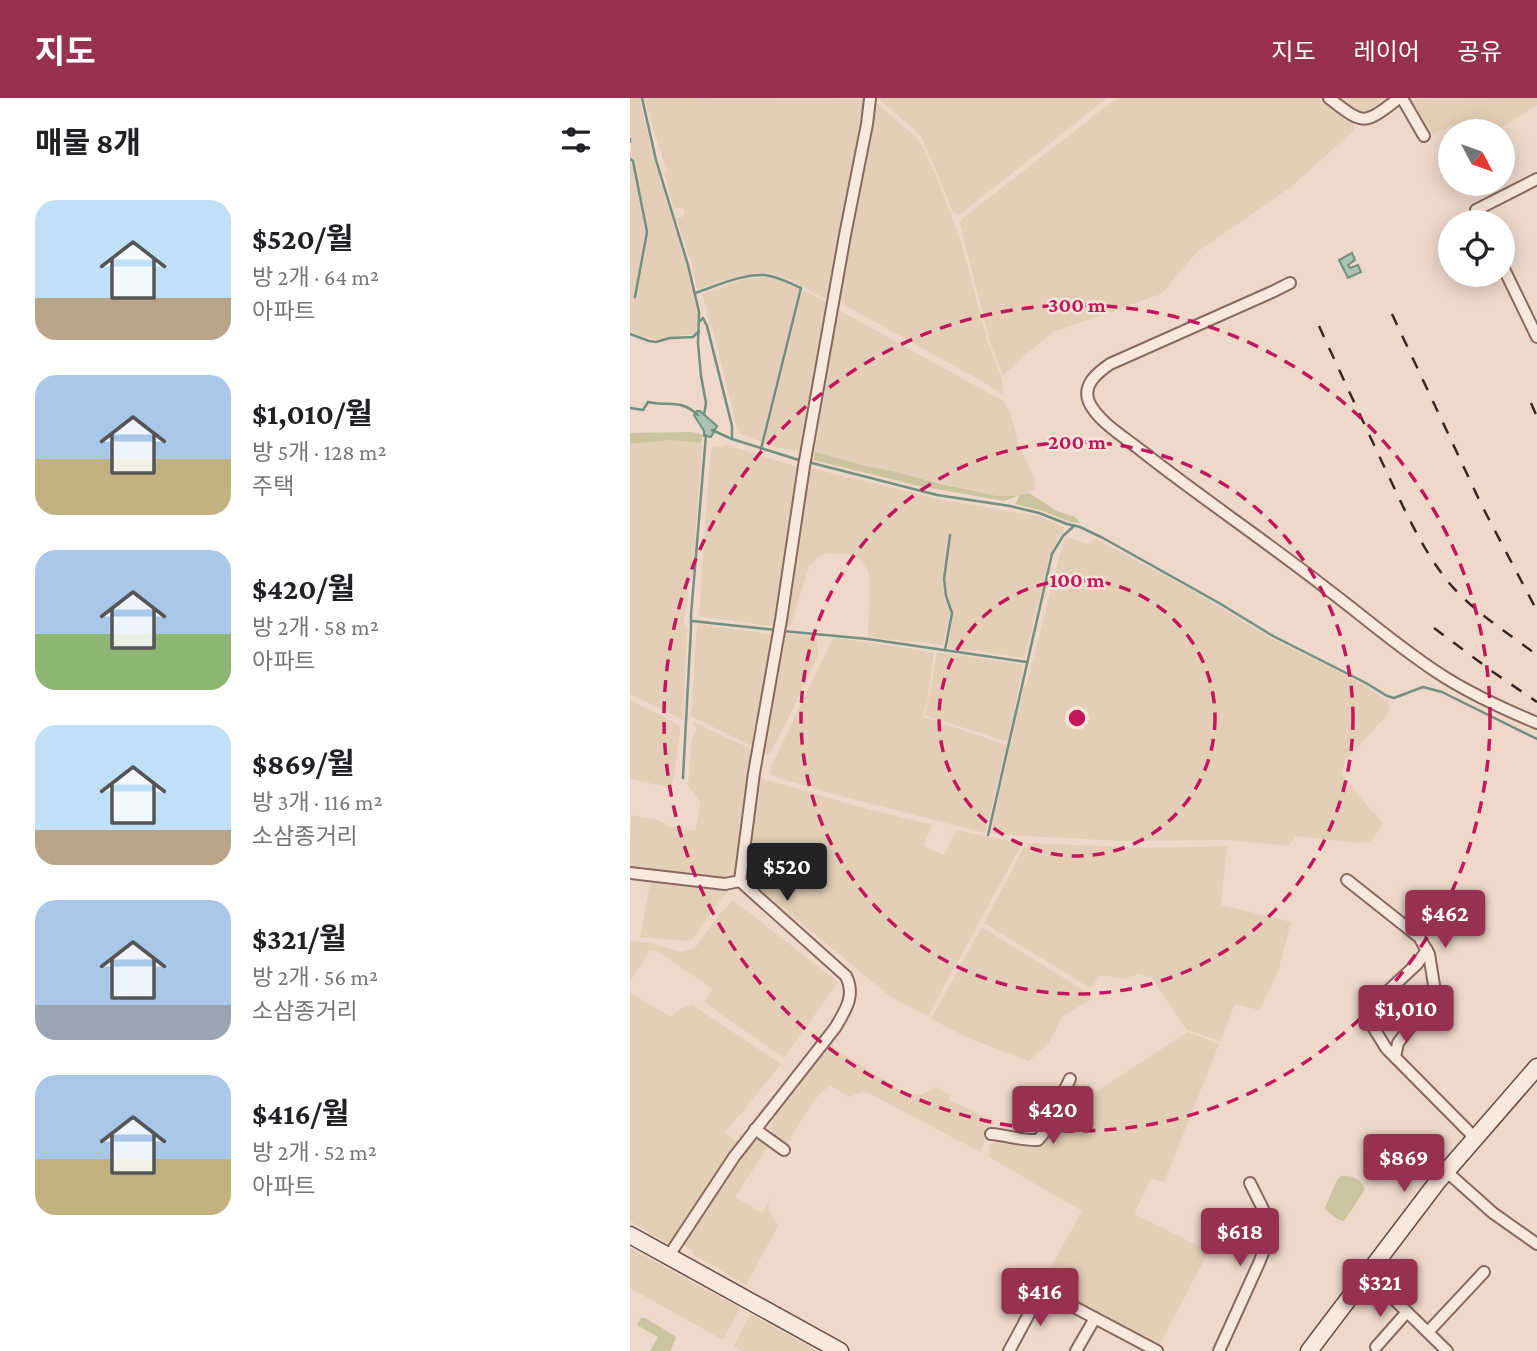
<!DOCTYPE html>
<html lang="ko">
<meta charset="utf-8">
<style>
:root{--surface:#fff;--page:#f2f2f2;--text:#202124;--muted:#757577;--accent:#96314f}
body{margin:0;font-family:"Crimson Pro","Noto Sans KR",serif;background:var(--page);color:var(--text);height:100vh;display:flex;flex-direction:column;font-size:26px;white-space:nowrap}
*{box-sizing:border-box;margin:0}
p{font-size:23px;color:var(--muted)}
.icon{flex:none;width:38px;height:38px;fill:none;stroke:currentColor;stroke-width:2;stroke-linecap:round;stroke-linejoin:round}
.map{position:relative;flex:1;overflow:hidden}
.sheet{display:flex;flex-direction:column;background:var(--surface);width:630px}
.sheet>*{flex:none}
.needle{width:46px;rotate:131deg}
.fabs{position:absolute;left:808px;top:21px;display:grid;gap:14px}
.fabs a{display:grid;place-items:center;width:77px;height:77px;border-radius:50%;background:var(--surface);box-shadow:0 4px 18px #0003;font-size:35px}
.price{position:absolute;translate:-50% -60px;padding:0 16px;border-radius:7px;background:var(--accent);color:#fff;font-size:23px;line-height:46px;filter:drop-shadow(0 2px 4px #0008)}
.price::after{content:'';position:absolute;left:50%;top:42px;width:21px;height:16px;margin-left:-10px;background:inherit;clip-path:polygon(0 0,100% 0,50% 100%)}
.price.on{background:#222;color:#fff}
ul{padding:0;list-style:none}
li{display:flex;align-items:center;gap:21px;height:175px;padding:0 35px}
li span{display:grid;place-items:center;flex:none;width:196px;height:140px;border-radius:21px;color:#555}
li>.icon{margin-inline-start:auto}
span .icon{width:84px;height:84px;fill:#fffc;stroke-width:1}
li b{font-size:30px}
h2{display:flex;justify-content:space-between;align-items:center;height:84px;padding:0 35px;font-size:30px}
header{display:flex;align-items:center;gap:42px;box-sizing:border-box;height:98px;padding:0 35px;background:var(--accent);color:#fff}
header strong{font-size:33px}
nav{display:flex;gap:38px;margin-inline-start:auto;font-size:24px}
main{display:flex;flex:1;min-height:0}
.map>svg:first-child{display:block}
.farmland{fill:#e3cfb7}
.green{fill:#ccc49e}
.water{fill:#aac2b4;stroke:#71907f;stroke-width:2}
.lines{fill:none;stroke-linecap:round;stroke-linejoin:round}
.stream{stroke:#71907f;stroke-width:2.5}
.street-casing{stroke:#89695f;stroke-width:14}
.secondary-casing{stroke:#6b4a42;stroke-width:19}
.street{stroke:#f8e8dd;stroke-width:10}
.secondary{stroke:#f8e8dd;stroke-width:16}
.rail{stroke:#3b2621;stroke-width:2.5;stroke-dasharray:12 12;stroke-linecap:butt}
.ring{fill:none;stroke:#c2185b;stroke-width:3.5;stroke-dasharray:12 9}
.centre{fill:#c2185b;stroke:#f5e5d9;stroke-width:3.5}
.ring-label{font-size:21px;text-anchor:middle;font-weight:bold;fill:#c2185b;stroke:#f5e5d9;stroke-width:5;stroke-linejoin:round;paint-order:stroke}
</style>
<header>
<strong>지도</strong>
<nav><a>지도</a><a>레이어</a><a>공유</a></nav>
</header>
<main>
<section class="sheet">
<h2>매물 8개<svg class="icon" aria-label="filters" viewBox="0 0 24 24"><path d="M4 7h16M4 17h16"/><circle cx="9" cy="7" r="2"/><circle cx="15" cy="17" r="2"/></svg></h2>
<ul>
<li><span style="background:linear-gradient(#bfe0f5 70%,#b9a48a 0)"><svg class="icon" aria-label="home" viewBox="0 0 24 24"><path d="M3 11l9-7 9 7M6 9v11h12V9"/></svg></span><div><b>$520/월</b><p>방 2개 · 64 m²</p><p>아파트</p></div></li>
<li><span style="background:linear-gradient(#a9c7e8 60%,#c2b280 0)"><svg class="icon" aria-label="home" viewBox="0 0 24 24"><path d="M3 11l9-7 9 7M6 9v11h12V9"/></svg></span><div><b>$1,010/월</b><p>방 5개 · 128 m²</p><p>주택</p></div></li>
<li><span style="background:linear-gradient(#a9c7e8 60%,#8fb573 0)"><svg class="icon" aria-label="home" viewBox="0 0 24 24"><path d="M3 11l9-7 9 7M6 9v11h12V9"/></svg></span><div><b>$420/월</b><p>방 2개 · 58 m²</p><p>아파트</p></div></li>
<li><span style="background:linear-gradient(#bfe0f5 75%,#b9a48a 0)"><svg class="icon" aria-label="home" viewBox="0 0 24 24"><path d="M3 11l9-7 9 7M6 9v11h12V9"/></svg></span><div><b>$869/월</b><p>방 3개 · 116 m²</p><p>소삼종거리</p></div></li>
<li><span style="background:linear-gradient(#a9c7e8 75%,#9aa5b1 0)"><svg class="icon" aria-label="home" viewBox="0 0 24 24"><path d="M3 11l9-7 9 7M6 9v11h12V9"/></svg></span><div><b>$321/월</b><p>방 2개 · 56 m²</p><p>소삼종거리</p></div></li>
<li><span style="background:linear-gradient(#a9c7e8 60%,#c2b280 0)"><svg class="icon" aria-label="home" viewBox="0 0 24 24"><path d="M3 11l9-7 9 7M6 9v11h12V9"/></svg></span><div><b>$416/월</b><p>방 2개 · 52 m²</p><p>아파트</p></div></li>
</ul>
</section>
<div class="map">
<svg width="907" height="1253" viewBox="0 0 907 1253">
<rect width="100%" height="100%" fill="#edd8ca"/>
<g class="farmland">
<polygon points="0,0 9,0 24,62 57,168 67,215 66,235 62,237 52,237 27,242 0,234 0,63 2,64 15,134 4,199 5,199 18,134 4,62 0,60 2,41 0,40"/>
<polygon points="14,0 237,1 200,204 167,185 154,179 137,176 112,178 67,191 61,163 46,119 53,119 55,112 51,110 44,111 34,75 37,74"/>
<polygon points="247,0 477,0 329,117 323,114 292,40 282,29"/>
<polygon points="487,0 695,0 714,15 723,25 725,32 658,91 567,154 531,196 423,234 396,256 373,278 360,244 330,126 332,121"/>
<polygon points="706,0 763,0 750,11 732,17"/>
<polygon points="907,0 907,7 866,33 823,33 820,28 801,37 780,1"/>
<polygon points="245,4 289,42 307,80 331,144 358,245 372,282 373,297 357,286 213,206 209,202 225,99"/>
<polygon points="137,179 150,182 170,191 131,344 110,335 107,331 83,231 76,217 78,214 72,196 114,181"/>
<polygon points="173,192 200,206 173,353 144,349 134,345 169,205"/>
<polygon points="209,212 373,303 380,314 389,348 404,379 405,392 387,398 367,398 237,368 185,354 201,249"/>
<polygon points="41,342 71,345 72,351 62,479 59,482 56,515 53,522 55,528 57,530 53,622 0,596 0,346"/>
<polygon points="97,347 171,370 146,529 69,518 80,358 83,348 90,349"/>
<polygon points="180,370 308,401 409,418 433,429 433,434 428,438 419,461 416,477 394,560 317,549 323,515 317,498 315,481 320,436 318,436 312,480 314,499 320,515 313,547 238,539 240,480 237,470 229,461 215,456 197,455 186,461 179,468 160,529 153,529"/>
<polygon points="438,439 460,447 464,440 561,492 641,540 729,584 758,603 760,609 757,617 715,663 712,677 753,726 741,743 729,745 665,738 659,748 600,742 492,743 360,736 394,588 396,588 434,441"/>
<polygon points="67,526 146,537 126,650 61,618"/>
<polygon points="153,536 187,538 188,550 188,557 157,623 139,657 132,655"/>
<polygon points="206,540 304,554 297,604 293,619 377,647 355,735 218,700 152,681 140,676 141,669 182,583 203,541"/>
<polygon points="307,554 389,566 393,568 378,644 295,617 298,605"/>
<polygon points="0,602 49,627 50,636 43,683 39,689 0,681"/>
<polygon points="62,623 125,653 105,774 104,778 98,781 0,769 1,717 28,722 38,728 65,733 71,705 58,687 62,641 67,632"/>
<polygon points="128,680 130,680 226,708 302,727 293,748 314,757 327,732 392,746 298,918 261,899 136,796 117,778"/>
<polygon points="396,745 515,750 597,748 591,807 661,824 648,874 629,912 605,906 590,943 557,932 522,880 508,876 494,881 471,877 460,890 354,825"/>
<polygon points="26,781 97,791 98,794 87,805 63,841 57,843 10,839 20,787 22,783"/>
<polygon points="103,802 208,884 154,960 74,904 83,891 27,853 20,853 0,883 0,843 22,845 50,854 65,850 90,816"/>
<polygon points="352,829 461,897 459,902 432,919 419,945 399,963 338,940 301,921"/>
<polygon points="0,895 41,919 52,910 62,907 151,966 95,1035 109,1045 40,1147 0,1123"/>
<polygon points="558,934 589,946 534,1084 521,1080 504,1116 579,1153 528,1249 411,1187 452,1113 359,1059 360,1047 369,1040 396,1049 407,1049 413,1044 444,983 458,999"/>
<polygon points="203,945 203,950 276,996 291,997 306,989 321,997 319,1002 364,1023 350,1054 239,995 232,994 219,999 200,987 184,1002 156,1047 146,1042 142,1030 143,1020 148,1007 197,947"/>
<polygon points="131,1041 139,1047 105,1099 132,1115 141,1101 138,1111 148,1128 116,1187 63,1156 63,1153 54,1146 56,1140 116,1050 124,1042"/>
<polygon points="0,1150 110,1210 93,1242 0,1190"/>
<polygon points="120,1216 188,1253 113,1253 104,1248"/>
</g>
<g class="green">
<polygon points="62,334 73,337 71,345 41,342 0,346 0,335"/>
<polygon points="185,354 236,368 266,374 307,385 367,398 387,398 374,403 289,388 183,362"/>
<polygon points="399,395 427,413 445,419 450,425 440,424 413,413 385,406 390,397"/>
<path d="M711 1078C721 1077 731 1081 735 1091L714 1123C708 1122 699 1116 695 1110L707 1082Z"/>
<polygon points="11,1220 15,1220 45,1238 46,1240 40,1253 20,1253 28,1239 7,1227"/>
</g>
<g class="water">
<polygon points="722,155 725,162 718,167 720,170 728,167 731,174 718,180 709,162"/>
<polygon points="67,313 70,313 87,328 81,339 74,338 74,333 64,317"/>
</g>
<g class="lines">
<g class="stream">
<polyline points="12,0 26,62 58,167 69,214 68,245 71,278 76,305 74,317"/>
<polyline points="0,41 0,44"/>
<polyline points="0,61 3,63 17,134 5,199"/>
<path d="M65 195C87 188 111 176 134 177 147 178 160 185 171 190L131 351"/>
<polyline points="70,223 73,220 77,228 102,328 102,341"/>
<polyline points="0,236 19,243 26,244 40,240 63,239 69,233"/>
<path d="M0 310 13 312 18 304C39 309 49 300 68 317"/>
<polyline points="82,332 102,341 172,363"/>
<polyline points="178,364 307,397 380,408 409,415 437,426 450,429 473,440 589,505 643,538 736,585 757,598 764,600 793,589 812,594 907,641"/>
<polyline points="62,523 146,532"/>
<polyline points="153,533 238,541 397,564"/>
<polyline points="315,552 322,515 316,498 314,481 320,437"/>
<polyline points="53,680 61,530 61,517 76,337"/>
<polyline points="358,737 422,456 433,438 444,428"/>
</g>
<g class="street-casing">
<g id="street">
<path d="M699 0C734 27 733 28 769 0"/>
<polyline points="772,0 794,38"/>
<polyline points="852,124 846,112 907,81"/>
<polyline points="873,169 907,239"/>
<path d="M660 185 642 194 480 266C467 275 452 287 459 304 467 323 497 341 513 354 573 401 637 444 697 491 737 521 774 554 816 580 845 598 876 612 907 625"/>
<polyline points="0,775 95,786 110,783"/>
<polyline points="717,782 789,839 799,856 804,887 796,908 768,945 765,959"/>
<polyline points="797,852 787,866 745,905 739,917 740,924 756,950 845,1040"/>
<polyline points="125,1031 154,1052"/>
<path d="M361 1036C377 1037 392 1043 408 1042L413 1036 440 981"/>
<polyline points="816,1073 863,1115 907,1146"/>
<path d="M38 1159 104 1059 205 930C215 913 226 898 216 878L110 783 124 675 151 522 174 368 215 137 237 26 240 1"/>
<polyline points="737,1175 817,1253"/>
<polyline points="798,1234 854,1174"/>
<polyline points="746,1249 777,1214"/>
<polyline points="379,1253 412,1192 527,1253"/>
<polyline points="446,1253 465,1220"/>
<polyline points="589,1253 629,1165 638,1142 639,1123 620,1085"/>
</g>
</g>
<g class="secondary-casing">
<g id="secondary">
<polyline points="0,1137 210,1253"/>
<polyline points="679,1253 808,1083 907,969"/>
</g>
</g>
<use href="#street" class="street"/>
<use href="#secondary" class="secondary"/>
<g class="rail">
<polyline points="762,216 852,408 907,513"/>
<path d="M689 228C710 274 731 319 752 364 772 406 791 451 820 486 843 513 879 536 907 557"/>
<polyline points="901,305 907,319"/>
<polyline points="804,530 863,574 907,604"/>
</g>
</g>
<g class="ring">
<circle cx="447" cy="620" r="138"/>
<circle cx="447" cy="620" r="276"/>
<circle cx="447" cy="620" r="413"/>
</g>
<circle cx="447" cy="620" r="10" class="centre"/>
<g class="ring-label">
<text x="447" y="214">300 m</text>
<text x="447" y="351">200 m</text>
<text x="447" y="489">100 m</text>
</g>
</svg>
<div class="fabs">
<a><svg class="needle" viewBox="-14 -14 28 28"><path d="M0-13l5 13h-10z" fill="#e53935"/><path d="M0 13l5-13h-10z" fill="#757577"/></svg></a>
<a><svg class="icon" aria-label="locate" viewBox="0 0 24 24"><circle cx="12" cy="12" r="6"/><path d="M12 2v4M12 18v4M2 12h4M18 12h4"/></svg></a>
</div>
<b class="price on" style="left:157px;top:805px">$520</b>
<b class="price" style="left:815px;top:852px">$462</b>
<b class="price" style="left:776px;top:947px">$1,010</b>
<b class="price" style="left:423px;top:1048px">$420</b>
<b class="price" style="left:774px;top:1096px">$869</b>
<b class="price" style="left:610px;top:1170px">$618</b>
<b class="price" style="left:750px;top:1221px">$321</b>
<b class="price" style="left:410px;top:1230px">$416</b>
</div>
</main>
